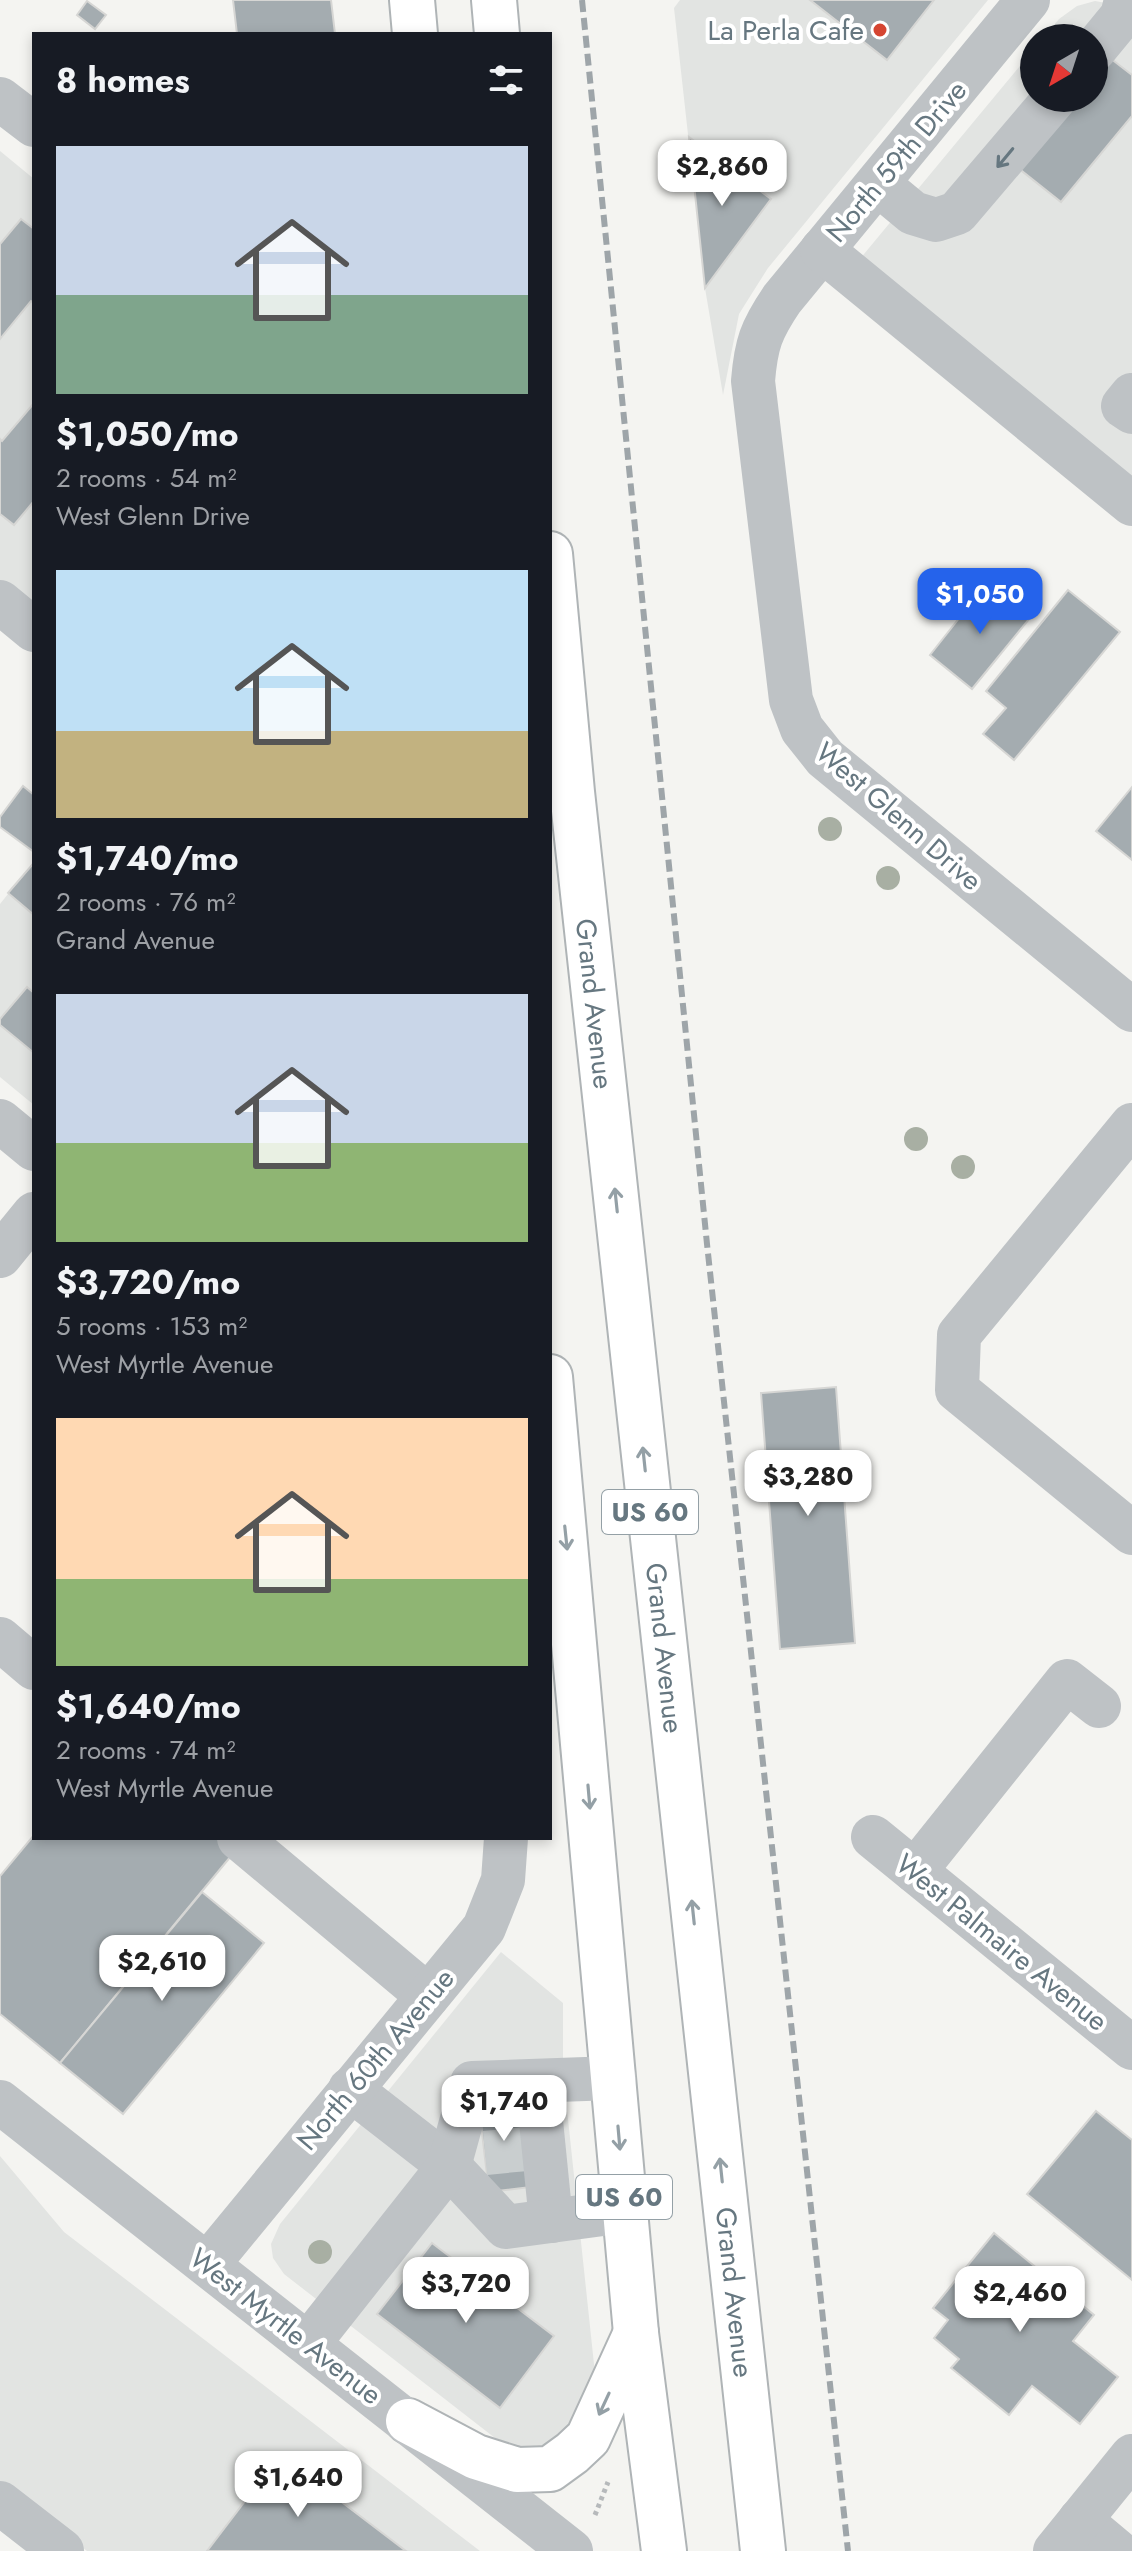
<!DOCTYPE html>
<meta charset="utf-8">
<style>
:root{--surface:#171b24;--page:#20242c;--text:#f1f3f6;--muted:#9ea1a6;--accent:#2563eb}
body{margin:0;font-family:Jost,sans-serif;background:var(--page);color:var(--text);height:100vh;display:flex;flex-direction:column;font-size:30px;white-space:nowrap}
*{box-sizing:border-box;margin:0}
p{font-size:26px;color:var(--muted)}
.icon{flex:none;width:44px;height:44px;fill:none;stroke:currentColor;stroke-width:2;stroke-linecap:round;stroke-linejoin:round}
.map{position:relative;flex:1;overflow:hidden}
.side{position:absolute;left:32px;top:32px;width:520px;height:1808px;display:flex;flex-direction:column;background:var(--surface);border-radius:0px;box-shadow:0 4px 12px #0003}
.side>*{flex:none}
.needle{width:52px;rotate:219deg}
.buttons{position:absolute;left:1020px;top:24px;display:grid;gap:16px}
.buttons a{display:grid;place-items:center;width:88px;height:88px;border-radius:50%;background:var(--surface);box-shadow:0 4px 12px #0003;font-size:40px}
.price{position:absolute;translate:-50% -68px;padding:0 18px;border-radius:16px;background:#fff;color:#222;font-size:26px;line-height:52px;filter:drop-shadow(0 2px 4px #0008)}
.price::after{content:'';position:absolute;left:50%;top:48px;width:24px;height:18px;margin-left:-12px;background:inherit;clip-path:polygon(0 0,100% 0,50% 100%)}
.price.selected{background:var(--accent);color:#fff}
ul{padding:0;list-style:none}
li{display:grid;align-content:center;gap:16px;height:424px;padding:0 24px}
li span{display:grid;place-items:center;height:248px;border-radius:0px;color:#555}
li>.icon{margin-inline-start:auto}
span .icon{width:144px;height:144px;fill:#fffc;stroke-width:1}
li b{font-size:34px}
h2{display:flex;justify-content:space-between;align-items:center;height:96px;padding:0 24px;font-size:34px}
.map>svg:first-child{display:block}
.built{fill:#e2e4e2}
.building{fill:#a4acb0;stroke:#d6d6d4;stroke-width:2}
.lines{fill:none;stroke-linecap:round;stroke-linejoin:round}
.minor-tunnel{stroke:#c9cecf;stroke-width:44;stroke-dasharray:44 22;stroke-linecap:butt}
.highway-casing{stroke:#afb4b6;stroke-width:48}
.path{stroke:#b6b9bb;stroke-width:5;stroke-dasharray:4 4;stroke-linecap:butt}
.minor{stroke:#bec2c5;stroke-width:44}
.highway{stroke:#fff;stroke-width:44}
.rail{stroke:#9ea5a9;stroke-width:6;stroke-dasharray:12 6;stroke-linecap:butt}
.tree{fill:#a8afa3}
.oneway{stroke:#667780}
.oneway2{stroke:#94a0a6}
.poi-dot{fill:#d54531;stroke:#fff;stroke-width:3}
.labels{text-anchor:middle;stroke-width:8;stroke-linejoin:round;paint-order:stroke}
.shield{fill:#fff;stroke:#94a0a6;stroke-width:2}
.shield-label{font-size:26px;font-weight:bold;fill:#667780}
.poi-label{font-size:28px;fill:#667780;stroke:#fff;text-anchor:end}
.street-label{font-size:28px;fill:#667780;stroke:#fff}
</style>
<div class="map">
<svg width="1132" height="2551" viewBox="0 0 1132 2551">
<rect width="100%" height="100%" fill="#f4f4f1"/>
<g class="built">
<polygon points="680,0 988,0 768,268 739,314 723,395 705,288 674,8"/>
<polygon points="1095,1 1117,5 1132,17 1132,521 840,283 1034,49 1034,98 1094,98 1094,38 1043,38 1059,19 1077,6"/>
<polygon points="0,151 34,179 34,653 0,624"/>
<polygon points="33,863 34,863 34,1105 0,1077 0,904"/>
<polygon points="501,1952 563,2003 563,2072 596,2383 587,2416 554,2445 525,2449 495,2438 284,2274 273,2258 271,2244 280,2224"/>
<polygon points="0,2156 64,2232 480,2551 87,2551 0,2482"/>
</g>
<g class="building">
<polygon points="233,0 331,0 335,34 237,34"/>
<polygon points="810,0 934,0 887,60"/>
<polygon points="87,1 106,15 95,29 77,15"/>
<polygon points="1110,58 1132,75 1132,116 1061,202 1013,164 1075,98 1094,98 1094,76"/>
<polygon points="689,137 771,199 705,288"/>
<polygon points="21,219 34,229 34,303 31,301 0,339 0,244"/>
<polygon points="34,403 34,501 14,525 0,514 0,439 2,441"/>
<polygon points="987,583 1030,618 972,689 930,655"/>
<polygon points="1068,590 1120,632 1014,760 983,734 1006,708 986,691"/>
<polygon points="23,786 34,795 34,852 0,827 0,817"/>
<polygon points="1132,787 1132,860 1096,831"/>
<polygon points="32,865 34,867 34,915 8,893"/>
<polygon points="27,987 34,993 34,1053 0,1025 0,1019"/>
<polygon points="836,1387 855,1643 780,1649 761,1393"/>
<polygon points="34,1835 34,1838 222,1838 236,1850 60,2063 0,2014 0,1876"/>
<polygon points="202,1892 264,1943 123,2114 60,2063"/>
<polygon points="520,2095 531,2187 489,2192 478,2099"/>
<polygon points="1096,2111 1132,2140 1132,2280 1027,2194"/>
<polygon points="994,2233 1094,2315 1073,2341 1118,2377 1080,2424 1032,2386 1009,2415 951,2368 959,2359 934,2338 948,2320 933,2308"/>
<polygon points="432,2243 554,2336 500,2408 377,2314"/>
<polygon points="280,2455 406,2551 207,2551"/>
</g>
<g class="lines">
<polyline class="minor-tunnel" points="485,2153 526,2149"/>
<g class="highway-casing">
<g id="highway">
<polyline points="412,0 415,34"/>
<polyline points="494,0 497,34"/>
<path id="s1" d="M550 554 572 792 763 2551"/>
<polyline points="550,1377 636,2333 664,2551"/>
<polyline points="408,2421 476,2457 517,2470 550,2469 572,2453 588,2438 636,2333"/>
</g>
</g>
<polyline class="path" points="595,2515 608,2482"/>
<g class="minor">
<path d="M1028 0 782 299C761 330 756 344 753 381L791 700 802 729 825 758 1132 1010"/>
<polyline points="1094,50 1122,16 1126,0"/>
<polyline points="0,99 34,125"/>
<polyline points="878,184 913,213 936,220 957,213 1055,98"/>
<polyline points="822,250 1132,504"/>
<polyline points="1132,395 1123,406 1132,412"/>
<polyline points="0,602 34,630"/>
<polyline points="0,1121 34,1149"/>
<polyline points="1132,1125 959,1335 957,1390 1132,1533"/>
<polyline points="0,1256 34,1214"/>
<polyline points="0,1639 34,1668"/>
<polyline points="873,1837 1132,2048"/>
<polyline points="239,1838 428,1996"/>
<polyline points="915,1871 1067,1681 1099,1706"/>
<polyline points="537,2081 551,2221"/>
<polyline points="350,2089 449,2166 506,2227 625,2211"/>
<polyline points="0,2102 571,2551"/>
<polyline points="208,2264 484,1928 503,1880 506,1838"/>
<polyline points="309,2343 449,2166 472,2083 614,2078"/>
<polyline points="0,2503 62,2551"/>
<polyline points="1080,2520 1117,2551"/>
<polyline points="1055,2551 1132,2456"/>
</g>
<use href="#highway" class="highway"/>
<polyline class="rail" points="582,0 707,1244 848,2551"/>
</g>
<g class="tree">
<circle cx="830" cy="829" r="12"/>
<circle cx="888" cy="878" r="12"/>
<circle cx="916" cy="1139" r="12"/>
<circle cx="963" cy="1167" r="12"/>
<circle cx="320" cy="2252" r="12"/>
</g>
<defs><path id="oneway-shaft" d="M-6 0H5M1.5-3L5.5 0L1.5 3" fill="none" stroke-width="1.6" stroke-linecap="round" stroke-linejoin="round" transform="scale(2)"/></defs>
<use class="oneway" href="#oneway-shaft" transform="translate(1005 158) rotate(130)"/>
<g class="oneway2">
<use href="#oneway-shaft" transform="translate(616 1200) rotate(-96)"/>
<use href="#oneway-shaft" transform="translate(644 1459) rotate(-96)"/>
<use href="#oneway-shaft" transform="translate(566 1538) rotate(84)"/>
<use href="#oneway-shaft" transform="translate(589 1797) rotate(85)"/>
<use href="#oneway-shaft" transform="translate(693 1912) rotate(-96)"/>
<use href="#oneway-shaft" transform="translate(619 2138) rotate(85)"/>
<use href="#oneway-shaft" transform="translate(721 2170) rotate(-96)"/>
<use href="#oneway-shaft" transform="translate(604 2404) rotate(115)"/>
</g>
<circle class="poi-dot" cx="880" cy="30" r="8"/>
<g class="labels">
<g class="shield">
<rect x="602" y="1490" width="96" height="44" rx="6"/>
<rect x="576" y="2175" width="96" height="44" rx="6"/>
</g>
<g class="shield-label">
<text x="650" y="1521">US 60</text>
<text x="624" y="2206">US 60</text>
</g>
<g class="poi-label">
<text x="864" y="40">La Perla Cafe</text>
</g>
<g class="street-label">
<text transform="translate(896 161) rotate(-50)" y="10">North 59th Drive</text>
<text transform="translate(899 816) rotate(41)" y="10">West Glenn Drive</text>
<text dy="10" stroke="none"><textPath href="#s1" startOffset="452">Grand Avenue</textPath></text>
<text dy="10" stroke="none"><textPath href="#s1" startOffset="1100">Grand Avenue</textPath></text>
<text transform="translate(1002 1942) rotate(39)" y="10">West Palmaire Avenue</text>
<text transform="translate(375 2059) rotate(-50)" y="10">North 60th Avenue</text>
<text dy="10" stroke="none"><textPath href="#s1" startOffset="1748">Grand Avenue</textPath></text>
<text transform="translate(286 2326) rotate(38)" y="10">West Myrtle Avenue</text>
</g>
</g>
</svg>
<div class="buttons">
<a><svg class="needle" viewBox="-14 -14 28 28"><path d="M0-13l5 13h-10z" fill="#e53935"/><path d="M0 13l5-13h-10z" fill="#9ea1a6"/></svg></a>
</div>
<b class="price" style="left:722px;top:208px">$2,860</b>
<b class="price selected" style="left:980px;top:636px">$1,050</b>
<b class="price" style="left:808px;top:1518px">$3,280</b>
<b class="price" style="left:162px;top:2003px">$2,610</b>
<b class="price" style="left:504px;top:2143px">$1,740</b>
<b class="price" style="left:466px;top:2325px">$3,720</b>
<b class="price" style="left:1020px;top:2334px">$2,460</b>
<b class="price" style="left:298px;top:2519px">$1,640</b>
<section class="side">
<h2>8 homes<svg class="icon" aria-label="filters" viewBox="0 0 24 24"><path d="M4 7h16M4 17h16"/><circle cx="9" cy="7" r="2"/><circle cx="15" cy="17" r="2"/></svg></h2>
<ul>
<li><span style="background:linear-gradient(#c9d6e8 60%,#7fa58c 0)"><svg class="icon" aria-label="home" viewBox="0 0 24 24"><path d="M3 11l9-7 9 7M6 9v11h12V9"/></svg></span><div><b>$1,050/mo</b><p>2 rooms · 54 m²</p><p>West Glenn Drive</p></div></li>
<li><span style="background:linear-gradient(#bfe0f5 65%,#c2b280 0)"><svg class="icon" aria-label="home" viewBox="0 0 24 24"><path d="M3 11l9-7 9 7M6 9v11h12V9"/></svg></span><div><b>$1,740/mo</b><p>2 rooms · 76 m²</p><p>Grand Avenue</p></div></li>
<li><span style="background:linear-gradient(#c9d6e8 60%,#8fb573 0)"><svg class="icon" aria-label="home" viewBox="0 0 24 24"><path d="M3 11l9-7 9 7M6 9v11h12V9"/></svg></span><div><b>$3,720/mo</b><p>5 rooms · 153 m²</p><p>West Myrtle Avenue</p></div></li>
<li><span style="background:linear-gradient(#ffd9b3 65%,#8fb573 0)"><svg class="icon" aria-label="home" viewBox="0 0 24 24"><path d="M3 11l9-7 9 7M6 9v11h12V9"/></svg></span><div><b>$1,640/mo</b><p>2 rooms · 74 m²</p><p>West Myrtle Avenue</p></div></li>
</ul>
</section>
</div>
